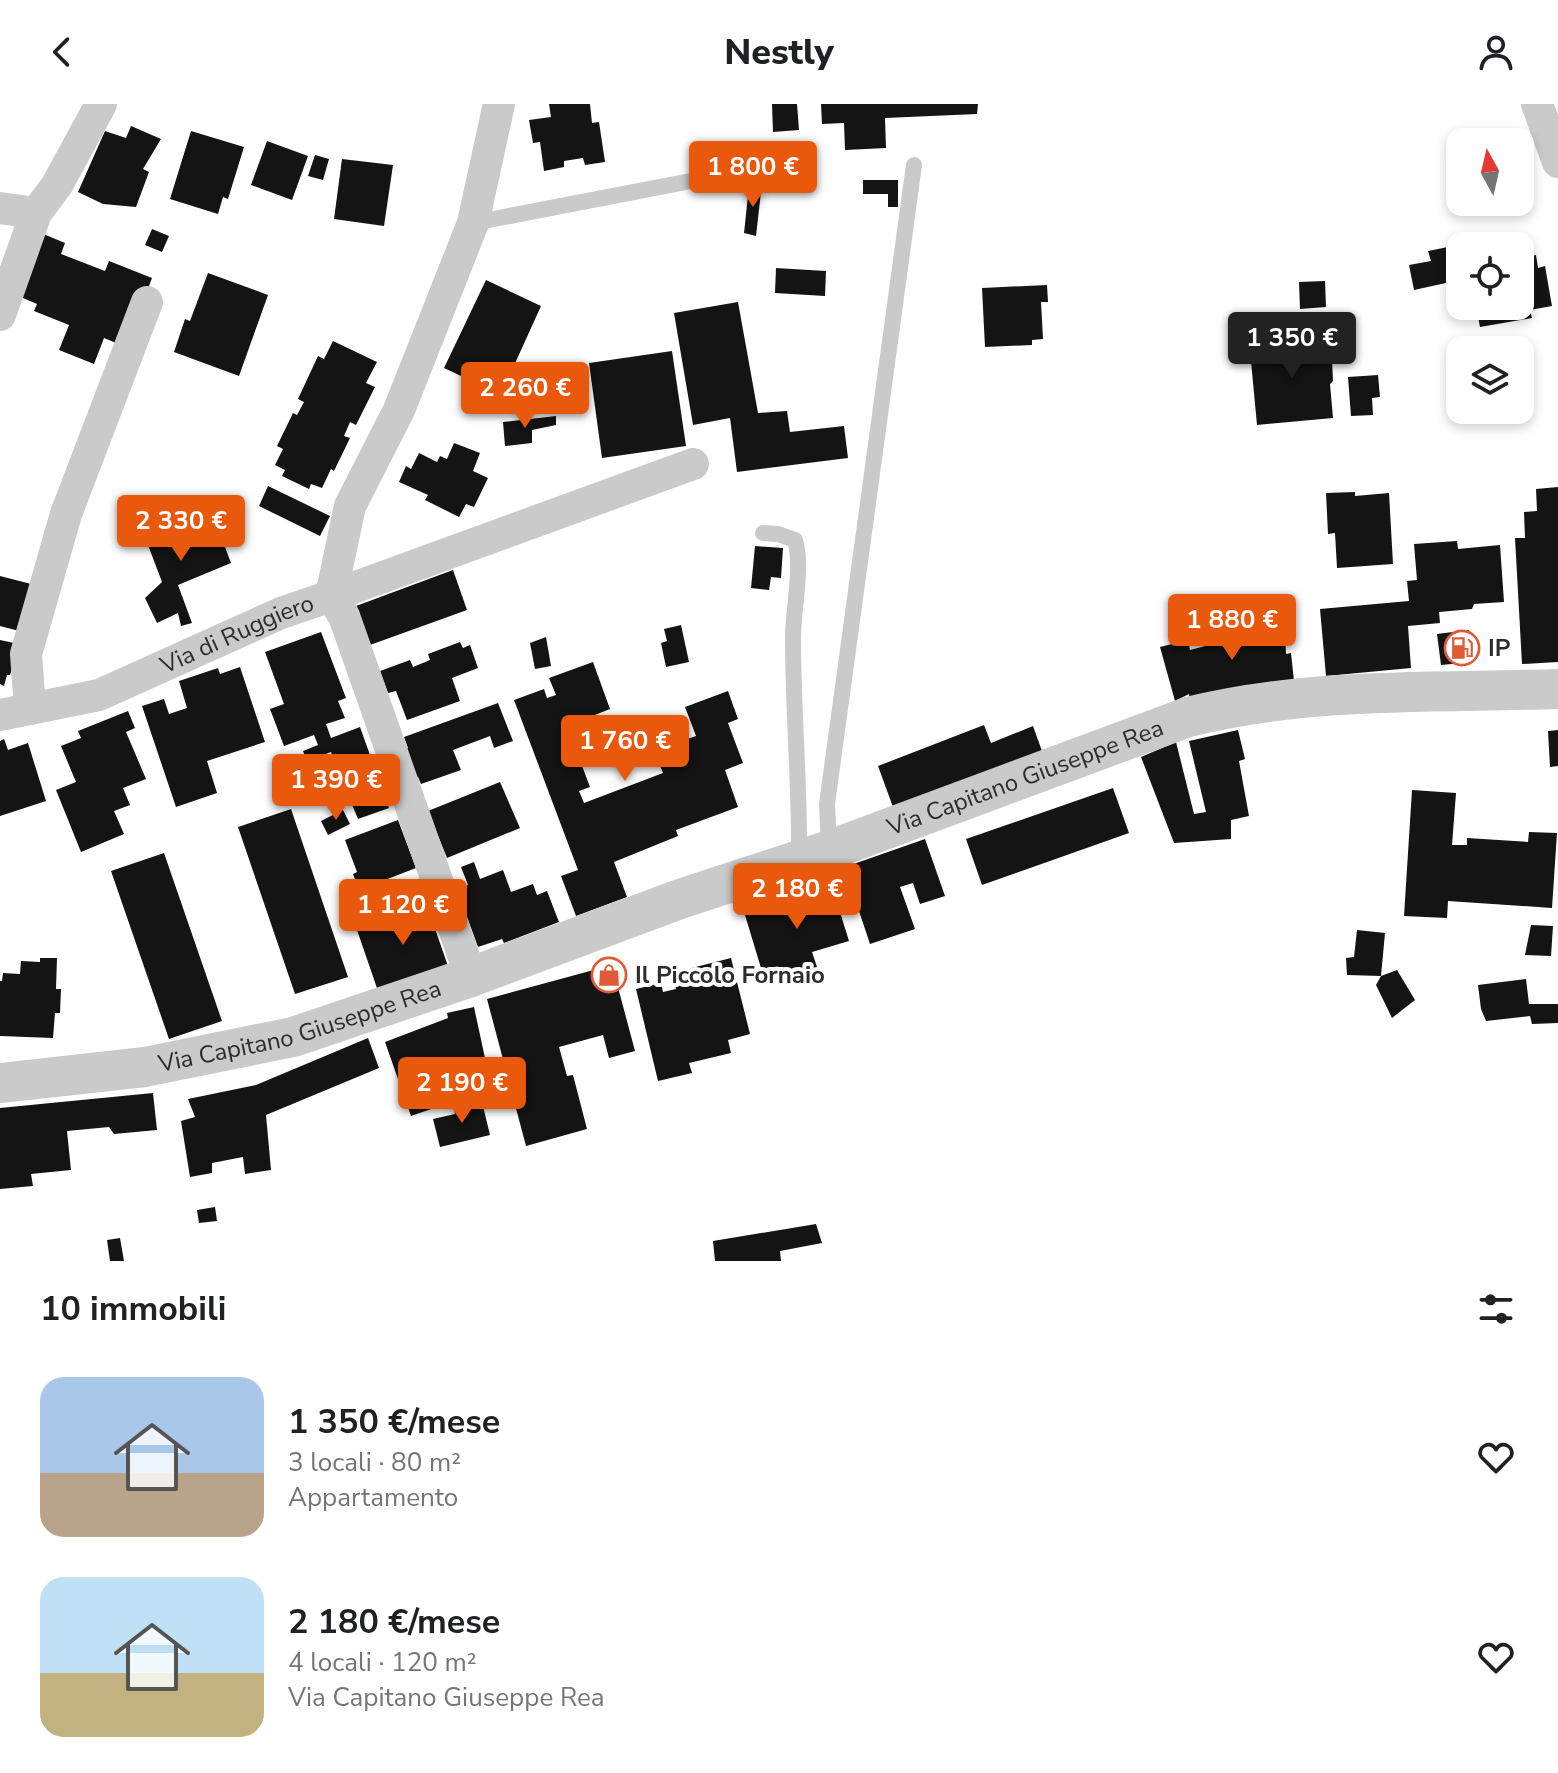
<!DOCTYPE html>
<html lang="it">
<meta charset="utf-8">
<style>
:root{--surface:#fff;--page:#f6f6f6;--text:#202124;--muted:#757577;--accent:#ea580c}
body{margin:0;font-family:"Nunito Sans",sans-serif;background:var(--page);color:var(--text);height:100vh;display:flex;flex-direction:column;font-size:30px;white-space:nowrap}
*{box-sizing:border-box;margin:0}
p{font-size:26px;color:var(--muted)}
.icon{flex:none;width:44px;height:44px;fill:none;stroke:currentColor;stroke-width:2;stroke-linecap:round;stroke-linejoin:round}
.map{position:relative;height:1157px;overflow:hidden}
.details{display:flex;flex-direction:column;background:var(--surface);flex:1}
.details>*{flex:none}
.needle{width:52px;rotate:352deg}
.tools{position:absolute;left:1446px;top:24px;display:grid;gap:16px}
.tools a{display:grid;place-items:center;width:88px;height:88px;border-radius:16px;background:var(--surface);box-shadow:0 4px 12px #0003;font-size:40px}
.price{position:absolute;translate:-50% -68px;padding:0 18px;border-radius:8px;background:var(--accent);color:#fff;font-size:26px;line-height:52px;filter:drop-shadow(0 2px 4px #0008)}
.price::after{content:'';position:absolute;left:50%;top:48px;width:24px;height:18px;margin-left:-12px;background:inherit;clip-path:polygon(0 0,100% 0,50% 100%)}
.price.selected{background:#222;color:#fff}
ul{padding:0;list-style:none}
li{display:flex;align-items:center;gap:24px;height:200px;padding:0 40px}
li span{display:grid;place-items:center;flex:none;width:224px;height:160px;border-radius:24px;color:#555}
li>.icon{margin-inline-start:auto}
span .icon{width:96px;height:96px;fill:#fffc;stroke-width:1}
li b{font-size:34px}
h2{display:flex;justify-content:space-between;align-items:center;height:96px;padding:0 40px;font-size:34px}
header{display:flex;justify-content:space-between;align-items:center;height:104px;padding:0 40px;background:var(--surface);font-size:36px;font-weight:800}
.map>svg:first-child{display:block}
.building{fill:#141414}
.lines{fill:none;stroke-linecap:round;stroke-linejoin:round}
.service{stroke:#cacaca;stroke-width:16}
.minor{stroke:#cacaca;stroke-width:32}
.tertiary{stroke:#cacaca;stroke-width:40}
.labels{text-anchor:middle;stroke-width:8;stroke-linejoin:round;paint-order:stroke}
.street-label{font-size:24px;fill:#2d2d2d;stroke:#fff}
.poi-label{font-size:24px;font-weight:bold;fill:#2d2d2d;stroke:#fff;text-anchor:start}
</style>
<header><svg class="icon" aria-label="back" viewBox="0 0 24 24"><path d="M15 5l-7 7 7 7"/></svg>Nestly<svg class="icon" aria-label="person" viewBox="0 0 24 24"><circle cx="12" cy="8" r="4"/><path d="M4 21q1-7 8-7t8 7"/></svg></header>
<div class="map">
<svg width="1558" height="1157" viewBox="0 0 1558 1157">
<rect width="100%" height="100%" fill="#fff"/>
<g class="building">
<polygon points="549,0 590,0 592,19 599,18 605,58 585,61 583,54 564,57 564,63 544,67 540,38 533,39 529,16 551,13"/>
<polygon points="772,0 797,0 799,26 773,28"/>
<polygon points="821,0 978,0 977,10 885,14 886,44 845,46 844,19 822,20"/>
<polygon points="131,22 161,35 143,65 149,68 136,103 103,100 78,88 105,27 126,34"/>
<polygon points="191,27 244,43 228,95 223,93 218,110 170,95"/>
<polygon points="267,37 308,52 292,96 251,81"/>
<polygon points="315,51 329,55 323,76 308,72"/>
<polygon points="342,55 393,61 384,122 334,115"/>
<polygon points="863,76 898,76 898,103 888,103 888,90 863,90"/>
<polygon points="762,79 756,132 744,129 749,82"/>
<polygon points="152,125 169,132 162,148 145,141"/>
<polygon points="41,129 65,139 61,150 105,167 109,157 152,174 131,230 121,241 104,234 94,260 59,246 69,221 34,207 37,200 16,191"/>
<polygon points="1448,143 1455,177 1414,186 1409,161 1431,157 1428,147"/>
<polygon points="1536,151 1538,164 1545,162 1552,202 1530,206 1532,214 1480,223 1476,202 1520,202 1520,154"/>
<polygon points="776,164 826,167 825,192 775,189"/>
<polygon points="208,169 268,191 239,272 174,248 185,215 190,217"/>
<polygon points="486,176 541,202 512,266 520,269 508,294 444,264"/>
<polygon points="1325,177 1326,203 1300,205 1299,178"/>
<polygon points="1047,181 1048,198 1041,198 1043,235 1032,236 1032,241 985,243 982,184"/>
<polygon points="738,198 758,309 787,307 790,328 844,322 848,354 737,368 730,314 693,321 674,209"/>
<polygon points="1331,234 1333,277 1330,280 1333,314 1257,321 1249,236"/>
<polygon points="333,237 377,258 366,279 375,283 356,321 350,318 344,332 350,334 334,367 331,365 322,384 311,380 309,385 282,372 285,366 275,361 283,345 277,342 293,309 297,311 304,298 298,295 318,252 324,255"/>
<polygon points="672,247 686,342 602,354 589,259"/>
<polygon points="1378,271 1380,293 1372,294 1373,311 1351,312 1348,273"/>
<polygon points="556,312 556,321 532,326 532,339 505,342 503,318"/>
<polygon points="454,339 480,349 473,367 488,374 474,403 466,400 459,413 425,396 428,391 399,378 406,362 411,365 419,349 437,358 440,352 447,355"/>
<polygon points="268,382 330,412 320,432 259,402"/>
<polygon points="1558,383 1558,558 1522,560 1515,434 1525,434 1524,408 1537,407 1536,385"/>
<polygon points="1355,388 1355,392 1389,389 1393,460 1337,464 1335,429 1328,430 1326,389"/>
<polygon points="197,407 208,440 222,435 231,459 178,481 192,519 181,522 178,509 157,519 145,494 162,478 143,428"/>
<polygon points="1457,437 1458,445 1500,441 1504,498 1474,500 1472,505 1439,508 1440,519 1408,522 1411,564 1326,572 1320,505 1409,497 1407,477 1417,476 1414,440"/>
<polygon points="755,442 783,444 781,474 771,473 769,486 751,484"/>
<polygon points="453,466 467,506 370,541 356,502"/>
<polygon points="0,472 35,481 23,528 0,522"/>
<polygon points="1289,510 1290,528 1285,530 1286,550 1291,549 1294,577 1190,595 1189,590 1175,597 1160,543 1188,536 1190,546 1251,530 1248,517"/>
<polygon points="681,521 689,558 666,563 661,539 667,537 664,525"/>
<polygon points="1469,526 1473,558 1441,561 1437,530"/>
<polygon points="321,528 346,594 338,597 345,614 326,620 331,634 360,623 389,704 358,715 351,698 338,703 330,683 342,679 331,648 307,657 303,647 318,641 314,631 284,642 270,605 284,600 265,548"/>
<polygon points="546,533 551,562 535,565 530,539"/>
<polygon points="0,536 14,539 16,552 10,571 7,571 4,582 0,580"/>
<polygon points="460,538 463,544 470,541 478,564 452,574 460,597 407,616 396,587 388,589 380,567 410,556 413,563 430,556 428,550"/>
<polygon points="593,558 610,605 567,622 590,683 579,687 584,699 663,669 654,647 696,632 685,603 728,587 738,615 728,619 743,659 725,666 738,703 676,726 678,732 614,758 627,793 576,812 561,772 578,766 514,596 544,585 547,594 556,591 549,574"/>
<polygon points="240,563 265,638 207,657 217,689 176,703 142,602 164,595 169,610 187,604 179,577 218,564 220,570"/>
<polygon points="498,599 513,637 494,644 490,632 453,646 461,666 421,680 418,673 412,675 402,646 408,644 404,633"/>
<polygon points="128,607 135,624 126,628 146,675 123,684 130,701 114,707 124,730 81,748 56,686 76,678 61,642 81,634 78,627"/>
<polygon points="984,621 991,639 1033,622 1042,647 893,703 878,662"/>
<polygon points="1238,626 1245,655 1239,657 1249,712 1231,716 1231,735 1174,739 1141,653 1176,638 1194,710 1206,708 1189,637"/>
<polygon points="1558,626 1558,662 1550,663 1548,627"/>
<polygon points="4,635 8,646 28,639 46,697 0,712 0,637"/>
<polygon points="500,678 520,724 447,754 428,707"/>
<polygon points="1113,684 1129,729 982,781 966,735"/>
<polygon points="1412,686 1456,689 1452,741 1467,741 1467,734 1528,738 1529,728 1557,729 1552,804 1448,797 1447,814 1404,812"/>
<polygon points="291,705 348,873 295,890 238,723"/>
<polygon points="343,706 350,720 328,731 321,717"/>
<polygon points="398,716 416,764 359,786 353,770 357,768 345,736"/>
<polygon points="925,735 945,792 920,800 913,779 900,783 915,825 870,840 855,795 859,793 848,762"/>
<polygon points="164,749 222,917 169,935 111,767"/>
<polygon points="474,758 480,775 503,766 511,788 533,780 537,791 547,787 559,818 504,839 502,835 478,843 457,785 468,781 461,763"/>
<polygon points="830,776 849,837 812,848 819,869 794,876 791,865 764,874 745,811 792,797 789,789"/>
<polygon points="424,793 449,865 379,890 357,826 392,814 389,805"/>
<polygon points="1531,821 1553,822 1551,852 1525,851"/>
<polygon points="1357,826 1385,829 1381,872 1347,871 1346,854 1354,853"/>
<polygon points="40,854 57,854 56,885 61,885 60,909 55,909 53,934 0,932 0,877 2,877 3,869 20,870 21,857 40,858"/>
<polygon points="731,854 750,930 728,936 731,949 689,959 692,969 658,977 636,885 661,879 663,888 676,885 672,869"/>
<polygon points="612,861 635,947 609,954 603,931 559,943 567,972 573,971 587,1025 526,1042 487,895"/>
<polygon points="1397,866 1415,896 1392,914 1376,881 1381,872"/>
<polygon points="1526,875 1529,900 1558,900 1558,919 1532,920 1530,912 1486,917 1481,905 1478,881"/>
<polygon points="474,903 491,982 469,986 469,992 411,1012 385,938 448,914 447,909"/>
<polygon points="368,934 379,964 266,1011 271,1066 245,1070 243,1053 212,1059 212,1069 190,1073 181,1017 195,1013 188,995 256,981"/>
<polygon points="153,989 157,1026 114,1030 109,1023 67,1027 71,1066 31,1070 33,1082 0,1085 0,1004"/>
<polygon points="482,998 490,1031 440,1043 433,1015 455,1010 454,1005"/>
<polygon points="215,1103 217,1117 199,1119 197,1106"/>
<polygon points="816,1120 822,1139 780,1147 781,1157 715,1157 713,1137"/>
<polygon points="120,1134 124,1157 110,1157 107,1136"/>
</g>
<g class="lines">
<g class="service">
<polyline points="473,119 784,59"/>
<path d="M763 429 778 430 795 436C803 463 793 505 793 534 793 608 800 682 799 756"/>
<polyline points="829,745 827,700 914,61"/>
</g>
<g class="minor">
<polyline points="1537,0 1558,58"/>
<polyline points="0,104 36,109"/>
<polyline points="0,211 36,109 57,81 101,0"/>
<polyline points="331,492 350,402 399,306 473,119 499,0"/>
<polyline points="331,492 693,360"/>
<polyline points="30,605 26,550 66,410 147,198"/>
<path id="s1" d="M0 611 99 591 281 509 331 492 344 512 471 873"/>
</g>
<path class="tertiary" id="s2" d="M0 979 145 963 293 933 471 873 680 795 830 746 1188 613C1308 583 1435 589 1558 585"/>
</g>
<defs>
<g id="fuel-ring" transform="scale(1.8)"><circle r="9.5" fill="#fff" stroke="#de5b35" stroke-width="1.5"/><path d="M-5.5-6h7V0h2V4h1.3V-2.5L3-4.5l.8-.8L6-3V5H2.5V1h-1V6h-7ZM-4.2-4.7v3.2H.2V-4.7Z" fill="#de5b35"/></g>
<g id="shop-ring" transform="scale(1.8)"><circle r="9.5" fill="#fff" stroke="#de5b35" stroke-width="1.5"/><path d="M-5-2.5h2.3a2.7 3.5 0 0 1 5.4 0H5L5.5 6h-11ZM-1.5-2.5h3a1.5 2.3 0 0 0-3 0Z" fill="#de5b35"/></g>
</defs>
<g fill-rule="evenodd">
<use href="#fuel-ring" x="1462" y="544"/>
<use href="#shop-ring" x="609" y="871"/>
</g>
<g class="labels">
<g class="street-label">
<text dy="8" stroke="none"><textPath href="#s1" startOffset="252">Via di Ruggiero</textPath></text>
<text dy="8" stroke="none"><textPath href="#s2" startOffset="1074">Via Capitano Giuseppe Rea</textPath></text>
<text dy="8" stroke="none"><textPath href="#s2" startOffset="306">Via Capitano Giuseppe Rea</textPath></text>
</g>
<g class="poi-label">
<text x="1488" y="552">IP</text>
<text x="635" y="879">Il Piccolo Fornaio</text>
</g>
</g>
</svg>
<div class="tools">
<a><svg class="needle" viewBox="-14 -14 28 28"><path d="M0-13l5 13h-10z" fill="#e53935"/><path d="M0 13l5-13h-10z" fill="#757577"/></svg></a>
<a><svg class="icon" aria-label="locate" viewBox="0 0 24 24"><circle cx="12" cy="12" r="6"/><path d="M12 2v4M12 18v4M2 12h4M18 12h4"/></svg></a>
<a><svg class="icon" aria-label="layers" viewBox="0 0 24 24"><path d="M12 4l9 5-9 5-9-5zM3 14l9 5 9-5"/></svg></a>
</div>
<b class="price" style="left:753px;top:105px">1 800 €</b>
<b class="price selected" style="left:1292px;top:276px">1 350 €</b>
<b class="price" style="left:525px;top:326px">2 260 €</b>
<b class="price" style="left:181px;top:459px">2 330 €</b>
<b class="price" style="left:1232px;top:558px">1 880 €</b>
<b class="price" style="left:625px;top:679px">1 760 €</b>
<b class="price" style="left:336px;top:718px">1 390 €</b>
<b class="price" style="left:797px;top:827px">2 180 €</b>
<b class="price" style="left:403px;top:843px">1 120 €</b>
<b class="price" style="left:462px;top:1021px">2 190 €</b>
</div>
<section class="details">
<h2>10 immobili<svg class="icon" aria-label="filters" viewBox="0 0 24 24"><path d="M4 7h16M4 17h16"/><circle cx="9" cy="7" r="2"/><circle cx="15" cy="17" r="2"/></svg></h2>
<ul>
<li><span style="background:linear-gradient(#a9c7e8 60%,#b9a48a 0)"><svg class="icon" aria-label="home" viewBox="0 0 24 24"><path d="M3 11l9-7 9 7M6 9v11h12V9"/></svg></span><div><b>1 350 €/mese</b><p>3 locali · 80 m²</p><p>Appartamento</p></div><svg class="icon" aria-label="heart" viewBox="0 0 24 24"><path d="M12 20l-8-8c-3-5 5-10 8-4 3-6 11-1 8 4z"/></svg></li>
<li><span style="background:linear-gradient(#bfe0f5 60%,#c2b280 0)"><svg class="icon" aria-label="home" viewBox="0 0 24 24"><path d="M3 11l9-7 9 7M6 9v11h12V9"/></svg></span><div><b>2 180 €/mese</b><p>4 locali · 120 m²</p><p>Via Capitano Giuseppe Rea</p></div><svg class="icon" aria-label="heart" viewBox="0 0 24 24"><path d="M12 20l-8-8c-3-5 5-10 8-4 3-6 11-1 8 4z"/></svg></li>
</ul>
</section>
